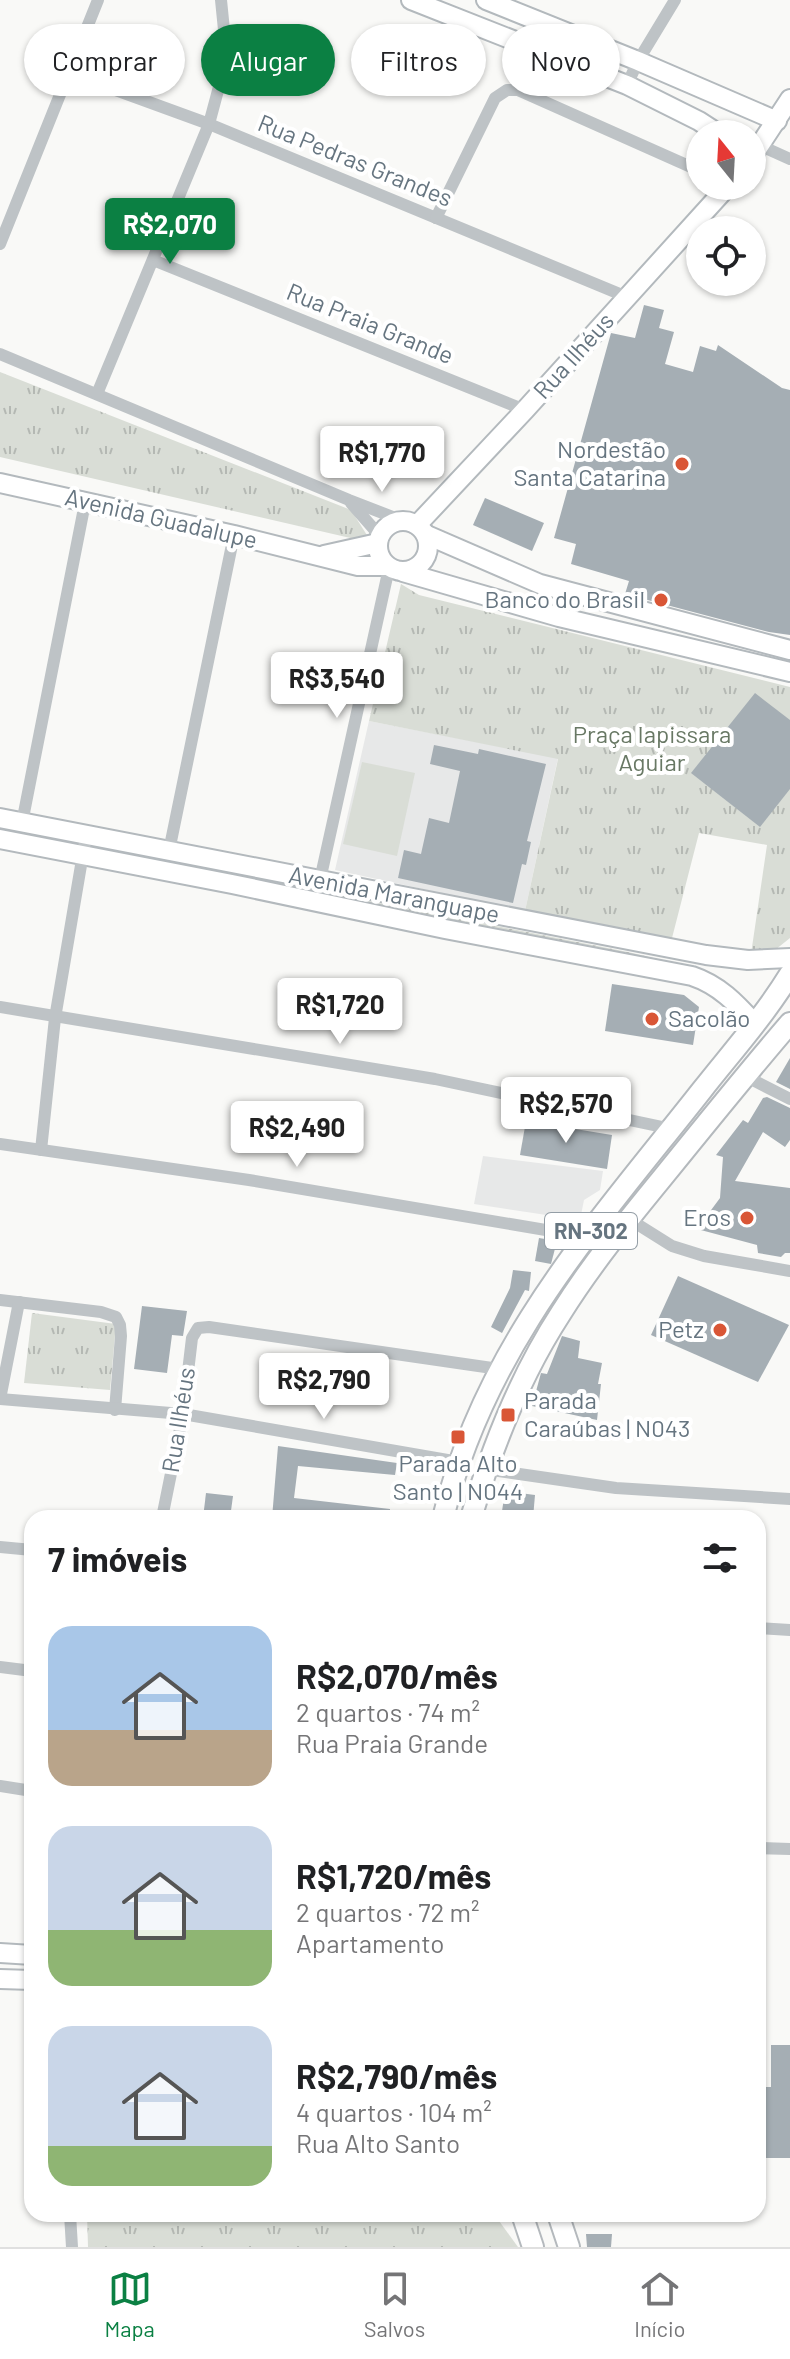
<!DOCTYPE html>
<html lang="pt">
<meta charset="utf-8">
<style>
:root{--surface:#fff;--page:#f6f6f6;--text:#202124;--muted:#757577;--line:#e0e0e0;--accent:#0b8043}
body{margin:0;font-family:Barlow,sans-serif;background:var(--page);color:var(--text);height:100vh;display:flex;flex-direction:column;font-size:30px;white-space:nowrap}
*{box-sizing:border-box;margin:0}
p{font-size:26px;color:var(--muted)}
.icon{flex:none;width:44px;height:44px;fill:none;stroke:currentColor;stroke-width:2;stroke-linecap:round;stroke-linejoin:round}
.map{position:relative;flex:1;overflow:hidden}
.drawer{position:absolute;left:24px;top:1510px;width:742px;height:712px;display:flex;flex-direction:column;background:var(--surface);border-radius:24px;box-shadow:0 2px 6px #0004}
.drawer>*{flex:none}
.banner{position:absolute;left:24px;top:24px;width:742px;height:72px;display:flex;gap:16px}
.needle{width:52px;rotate:342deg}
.tools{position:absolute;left:686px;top:120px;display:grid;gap:16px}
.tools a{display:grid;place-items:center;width:80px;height:80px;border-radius:50%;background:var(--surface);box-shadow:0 2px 6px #0004;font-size:40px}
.price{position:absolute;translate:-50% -68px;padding:0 18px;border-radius:8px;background:#fff;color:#222;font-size:26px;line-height:52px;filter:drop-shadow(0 2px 4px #0008)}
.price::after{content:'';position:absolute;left:50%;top:48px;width:24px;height:18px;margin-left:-12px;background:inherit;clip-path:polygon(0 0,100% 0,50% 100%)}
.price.active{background:var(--accent);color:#fff}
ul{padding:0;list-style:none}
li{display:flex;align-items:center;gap:24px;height:200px;padding:0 24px}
li span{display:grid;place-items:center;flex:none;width:224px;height:160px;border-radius:24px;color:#555}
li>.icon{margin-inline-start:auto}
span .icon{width:96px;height:96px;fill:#fffc;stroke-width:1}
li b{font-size:34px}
h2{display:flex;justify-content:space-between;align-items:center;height:96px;padding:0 24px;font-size:34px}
.chip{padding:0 28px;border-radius:36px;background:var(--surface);box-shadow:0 2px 6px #0004;font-size:28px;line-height:72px}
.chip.active{background:var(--accent);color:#fff}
.dock{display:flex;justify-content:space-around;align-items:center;height:112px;border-top:2px solid var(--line);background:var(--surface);font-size:22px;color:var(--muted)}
.dock a{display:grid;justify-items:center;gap:4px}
.dock .active{color:var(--accent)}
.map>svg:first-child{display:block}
.built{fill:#e7e8e8}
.grass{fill:#d9ddd6}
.park{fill:url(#park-tufts)}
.garden{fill:url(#garden-furrows)}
.building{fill:#a5aeb4}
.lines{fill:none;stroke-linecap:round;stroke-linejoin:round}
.secondary-casing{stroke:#b3b9bd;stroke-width:22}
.primary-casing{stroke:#b4b9bd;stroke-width:24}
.street{stroke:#bec3c6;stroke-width:12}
.secondary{stroke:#fff;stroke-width:18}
.primary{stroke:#fff;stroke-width:20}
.poi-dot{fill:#d95636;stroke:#fff;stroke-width:3}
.labels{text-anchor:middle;stroke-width:8;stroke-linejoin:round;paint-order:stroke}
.shield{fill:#fff;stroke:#949ea6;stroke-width:2}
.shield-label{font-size:22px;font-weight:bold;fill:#667580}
.street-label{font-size:24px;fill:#667580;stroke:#fff}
.poi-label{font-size:24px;fill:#667580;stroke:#fff;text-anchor:end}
.park-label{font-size:24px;fill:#687864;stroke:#fff}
</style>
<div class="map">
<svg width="790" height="2247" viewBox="0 0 790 2247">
<defs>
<pattern id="park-tufts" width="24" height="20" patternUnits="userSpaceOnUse" patternTransform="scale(2)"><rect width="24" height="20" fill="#d9ddd6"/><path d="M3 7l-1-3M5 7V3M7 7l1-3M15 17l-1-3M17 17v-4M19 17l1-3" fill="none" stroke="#b4b8b3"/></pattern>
<pattern id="garden-furrows" width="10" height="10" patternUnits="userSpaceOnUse" patternTransform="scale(2)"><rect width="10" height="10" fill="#d9ddd6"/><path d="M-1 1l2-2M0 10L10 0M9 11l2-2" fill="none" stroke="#b4b8b3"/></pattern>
</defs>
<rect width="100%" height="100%" fill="#f9f9f7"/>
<g class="built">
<polygon points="369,721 558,758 525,911 335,870"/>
<polygon points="483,1156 603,1171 600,1190 584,1200 580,1220 474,1204"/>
</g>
<polygon class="grass" points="362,762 415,773 397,856 343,844"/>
<g class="park">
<polygon points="0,372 351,510 372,543 0,457"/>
<polygon points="401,584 419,595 790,687 790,938 775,950 751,954 767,845 699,833 672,938 525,911 558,759 369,721"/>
<polygon points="32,1313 116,1324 110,1390 24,1383"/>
<polygon points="87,2214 494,2214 518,2247 88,2247"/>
</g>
<polygon class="garden" points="334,894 628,952 662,960 664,966 328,899"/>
<g class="building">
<polygon points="644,305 664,310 659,328 674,332 665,364 693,372 700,346 716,351 718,345 782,388 790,390 790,635 769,632 625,594 629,581 571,564 576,544 554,538 611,333 635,338"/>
<polygon points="485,498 544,523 532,551 473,525"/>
<polygon points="755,693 790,720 790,789 760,827 691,773"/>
<polygon points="434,745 478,754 479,749 546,764 527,841 531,842 526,865 522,864 513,903 398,878 404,850 421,854 429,818 449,823 460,771 430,764"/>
<polygon points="612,984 684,995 699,1007 693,1045 605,1031"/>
<polygon points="790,1058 790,1089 776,1082"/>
<polygon points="767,1097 790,1108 790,1140 785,1147 763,1132 735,1181 790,1188 790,1253 785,1253 781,1257 758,1253 757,1245 697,1229 720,1198 723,1157 716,1155 743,1120 748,1123 763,1098"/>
<polygon points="526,1121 612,1135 607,1169 520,1155"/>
<polygon points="539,1238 557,1241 551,1264 535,1261"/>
<polygon points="513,1270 531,1272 529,1291 525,1290 502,1333 491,1327 510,1288"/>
<polygon points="678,1276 789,1325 758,1382 651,1335"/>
<polygon points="142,1306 187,1311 183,1336 172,1335 167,1373 134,1369"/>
<polygon points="562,1336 580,1341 578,1358 602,1363 598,1384 601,1384 597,1420 532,1406 541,1373 547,1374"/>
<polygon points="278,1446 397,1463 395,1475 298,1466 294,1498 390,1509 390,1518 272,1518"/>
<polygon points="505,1491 535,1495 533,1518 501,1518"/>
<polygon points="206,1493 233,1496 230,1518 203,1518"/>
<polygon points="771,2045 790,2045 790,2158 758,2158 758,2087 771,2087"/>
<polygon points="586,2234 612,2234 611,2247 587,2247"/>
</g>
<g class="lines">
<g class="secondary-casing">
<g id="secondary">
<polyline points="411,0 627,85 699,121 719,134"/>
<polyline points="486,0 638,61 777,121"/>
<polyline points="752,157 790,99"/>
<polyline points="0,483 234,535 358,566 387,566"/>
<circle cx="403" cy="546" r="25"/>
<polyline points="417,525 525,410 728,186"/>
<polyline points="427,535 540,584 790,650"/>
<polyline points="324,555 378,543"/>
<polyline points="403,572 559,617 790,672"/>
<polyline points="0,818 706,955 748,960 790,958"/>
<path d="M0 839 232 884 445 929 692 976C719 985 736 1003 755 1024"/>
<polyline points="0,1953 32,1955"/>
<polyline points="0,1979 32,1980"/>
</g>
</g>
<g class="primary-casing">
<g id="primary">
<path d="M443 1518C485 1345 595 1226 702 1090 732 1052 765 1015 790 974"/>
<path d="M471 1518C492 1447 520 1376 561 1313 591 1265 627 1221 663 1177 705 1125 747 1073 790 1023"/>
<polyline points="522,2214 533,2247"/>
<polyline points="558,2214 569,2247"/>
</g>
</g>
<g class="street">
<polyline points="76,53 96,77 113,89 209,124 627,297"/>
<polyline points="627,85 638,61 675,0"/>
<polyline points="761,146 790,159"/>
<polyline points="436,218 495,98 507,90 518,90 700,171"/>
<polyline points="0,244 98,0"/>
<polyline points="153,260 525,410"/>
<polyline points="0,354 349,500 403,521"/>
<polyline points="97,394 209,124 224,68 226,50 221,0"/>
<polyline points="351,503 380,536"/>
<polyline points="22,823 85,503"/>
<polyline points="169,851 234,535"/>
<polyline points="320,880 389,568"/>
<polyline points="0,1007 435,1079 672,1129"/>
<polyline points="745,1076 790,1099"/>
<polyline points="0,1144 249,1180 587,1237"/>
<polyline points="41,1150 55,1018 86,836"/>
<polyline points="629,1219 672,1246 704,1256 790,1271"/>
<polyline points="0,1300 101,1312 116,1317 120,1325 121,1336 115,1410"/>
<polyline points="0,1399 183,1414 459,1462"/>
<polyline points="0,1399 19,1302"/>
<polyline points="485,1469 616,1488 790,1499"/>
<polyline points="162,1518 183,1414 192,1338 198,1328 209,1327 499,1369"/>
<polyline points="0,1547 32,1550"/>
<polyline points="758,1628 790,1630"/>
<polyline points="0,1667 32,1671"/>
<polyline points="0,1786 32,1791"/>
<polyline points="758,1848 790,1849"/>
<polyline points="70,2214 72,2247"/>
</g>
<use href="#secondary" class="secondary"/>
<use href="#primary" class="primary"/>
</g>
<g class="poi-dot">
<circle cx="682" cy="464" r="8"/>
<circle cx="661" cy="600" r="8"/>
<circle cx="652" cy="1019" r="8"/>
<circle cx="747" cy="1218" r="8"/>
<circle cx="720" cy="1330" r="8"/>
<rect x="500" y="1407" width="16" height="16" rx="4"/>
<rect x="450" y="1429" width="16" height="16" rx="4"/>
</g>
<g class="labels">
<rect class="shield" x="545" y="1213" width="92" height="36" rx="6"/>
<g class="shield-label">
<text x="591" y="1239">RN-302</text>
</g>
<g class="street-label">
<text transform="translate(355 161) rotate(22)" y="8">Rua Pedras Grandes</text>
<text transform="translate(370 324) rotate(22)" y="8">Rua Praia Grande</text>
<text transform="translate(574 356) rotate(-48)" y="8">Rua Ilhéus</text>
<text transform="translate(161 519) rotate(13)" y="8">Avenida Guadalupe</text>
<text transform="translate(394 895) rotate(11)" y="8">Avenida Maranguape</text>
<text transform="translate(179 1420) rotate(-81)" y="8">Rua Ilhéus</text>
</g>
<g class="poi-label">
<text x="666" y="458">Nordestão<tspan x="666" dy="28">Santa Catarina</tspan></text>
<text x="645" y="608">Banco do Brasil</text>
<text x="668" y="1027" text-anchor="start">Sacolão</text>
<text x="731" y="1226">Eros</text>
<text x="704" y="1338">Petz</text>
<text x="524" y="1409" text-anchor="start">Parada<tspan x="524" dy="28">Caraúbas | N043</tspan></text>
<text x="458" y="1472" text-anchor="middle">Parada Alto<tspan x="458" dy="28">Santo | N044</tspan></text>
</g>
<g class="park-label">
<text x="652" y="743">Praça Iapissara<tspan x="652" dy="28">Aguiar</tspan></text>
</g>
</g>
</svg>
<div class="tools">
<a><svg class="needle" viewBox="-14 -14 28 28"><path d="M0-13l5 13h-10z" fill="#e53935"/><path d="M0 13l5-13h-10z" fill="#757577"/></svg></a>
<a><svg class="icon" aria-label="locate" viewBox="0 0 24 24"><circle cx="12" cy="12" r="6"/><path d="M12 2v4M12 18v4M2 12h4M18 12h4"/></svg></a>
</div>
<b class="price active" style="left:170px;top:266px">R$2,070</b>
<b class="price" style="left:382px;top:494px">R$1,770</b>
<b class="price" style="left:337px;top:720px">R$3,540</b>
<b class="price" style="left:340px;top:1046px">R$1,720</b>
<b class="price" style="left:566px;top:1145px">R$2,570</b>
<b class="price" style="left:297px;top:1169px">R$2,490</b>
<b class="price" style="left:324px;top:1421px">R$2,790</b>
<div class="banner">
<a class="chip">Comprar</a>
<a class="chip active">Alugar</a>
<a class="chip">Filtros</a>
<a class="chip">Novo</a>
</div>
<section class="drawer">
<h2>7 imóveis<svg class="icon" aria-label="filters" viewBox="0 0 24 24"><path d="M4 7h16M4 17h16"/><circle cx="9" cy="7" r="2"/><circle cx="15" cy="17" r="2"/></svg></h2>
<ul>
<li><span style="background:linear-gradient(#a9c7e8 65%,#b9a48a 0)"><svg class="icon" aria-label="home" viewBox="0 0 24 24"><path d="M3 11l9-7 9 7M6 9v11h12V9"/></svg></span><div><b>R$2,070/mês</b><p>2 quartos · 74 m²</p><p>Rua Praia Grande</p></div></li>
<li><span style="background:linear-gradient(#c9d6e8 65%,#8fb573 0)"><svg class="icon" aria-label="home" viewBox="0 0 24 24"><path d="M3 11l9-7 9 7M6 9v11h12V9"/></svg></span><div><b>R$1,720/mês</b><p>2 quartos · 72 m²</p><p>Apartamento</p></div></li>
<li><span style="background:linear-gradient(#c9d6e8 75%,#8fb573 0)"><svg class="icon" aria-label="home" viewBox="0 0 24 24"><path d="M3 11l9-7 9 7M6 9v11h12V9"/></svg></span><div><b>R$2,790/mês</b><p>4 quartos · 104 m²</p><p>Rua Alto Santo</p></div></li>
</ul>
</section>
</div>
<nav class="dock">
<a class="active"><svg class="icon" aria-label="map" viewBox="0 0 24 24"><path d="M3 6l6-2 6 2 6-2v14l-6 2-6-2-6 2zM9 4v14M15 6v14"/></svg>Mapa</a>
<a><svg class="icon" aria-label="saved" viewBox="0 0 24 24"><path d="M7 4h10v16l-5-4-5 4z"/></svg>Salvos</a>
<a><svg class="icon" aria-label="home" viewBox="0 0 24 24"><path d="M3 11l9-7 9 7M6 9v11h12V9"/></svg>Início</a>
</nav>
